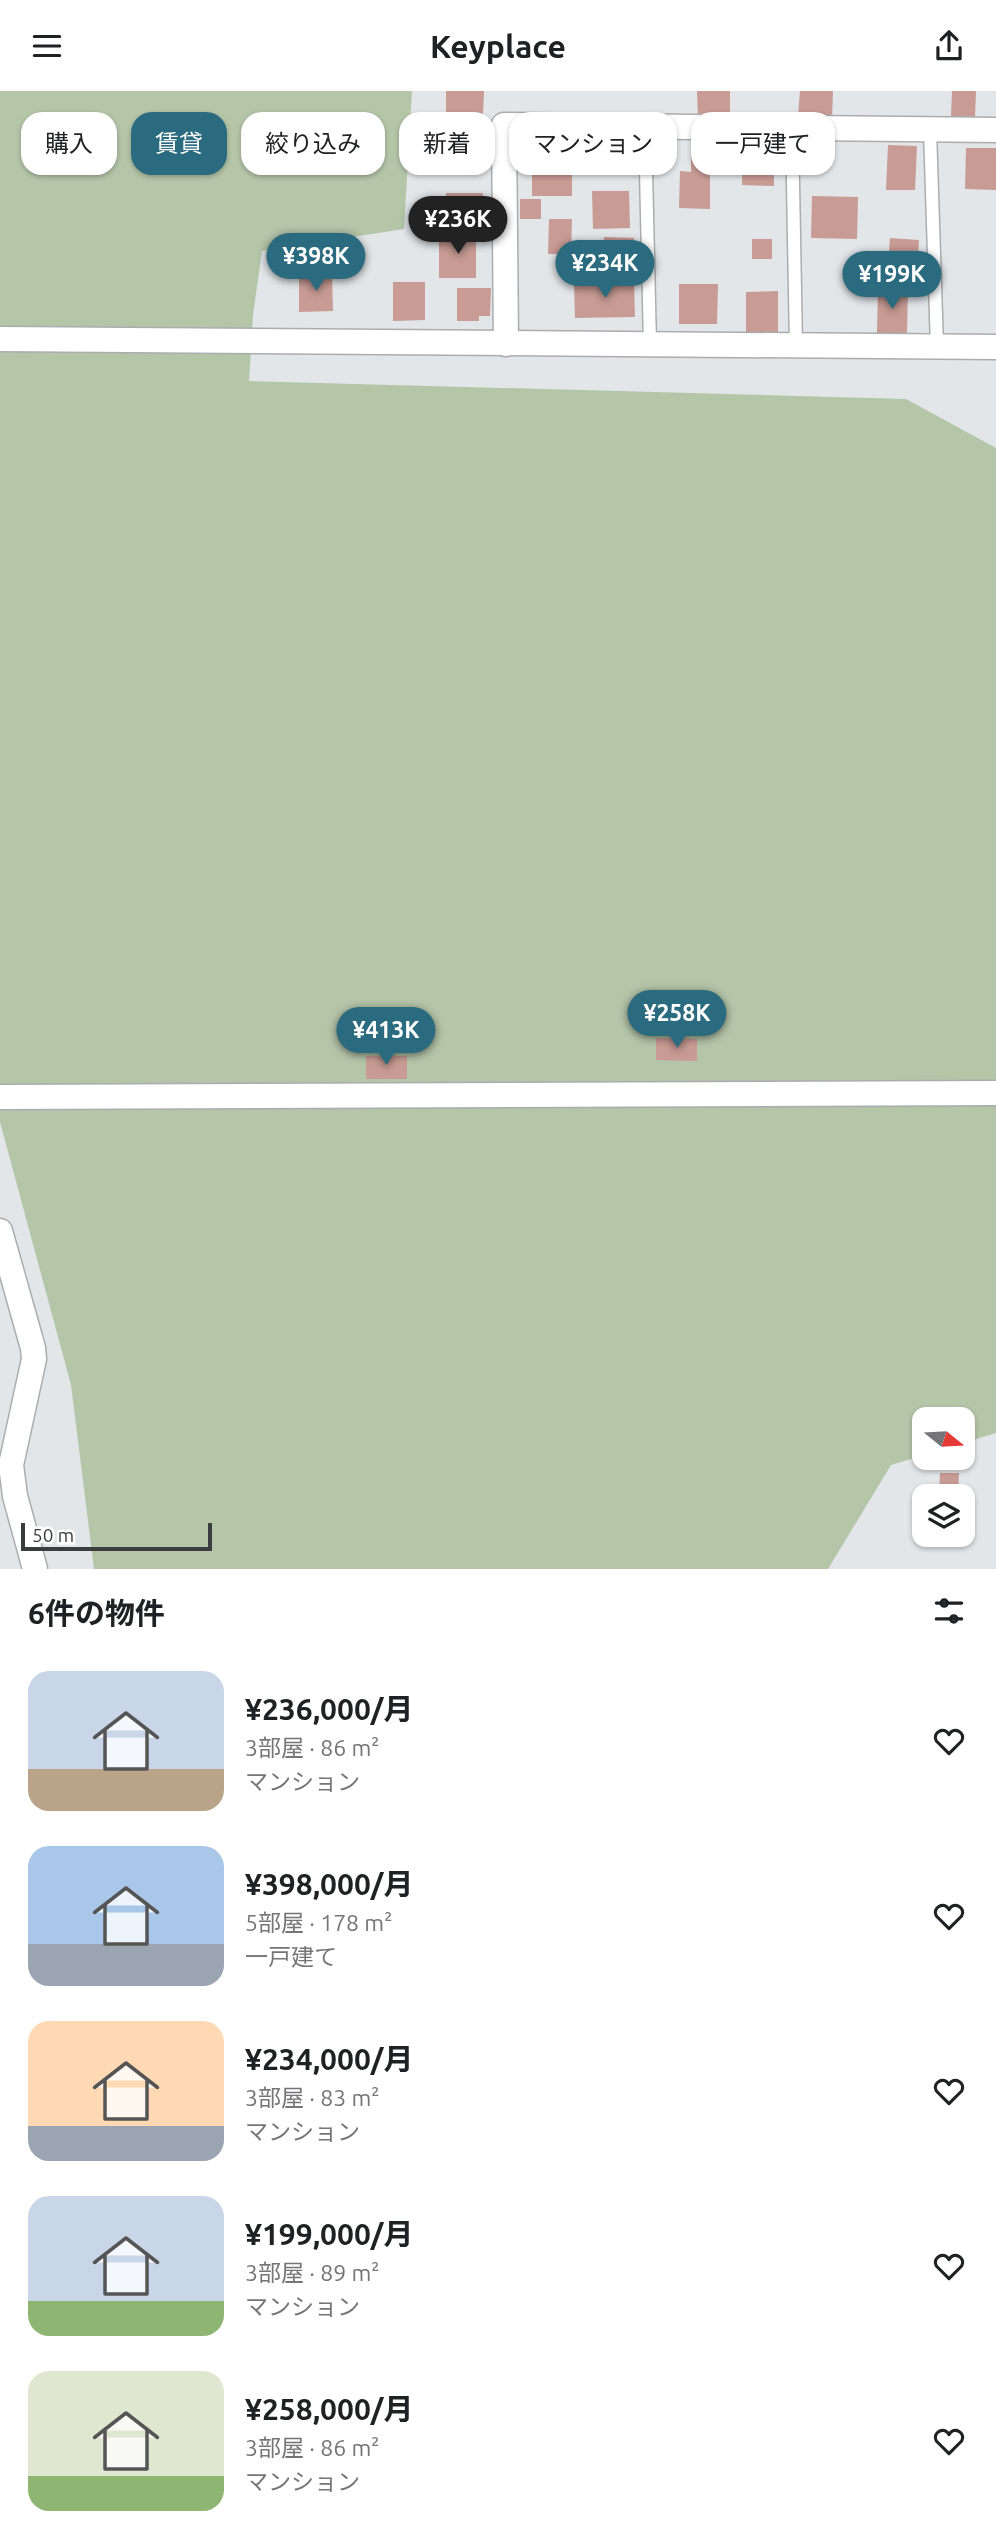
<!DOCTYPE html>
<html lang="ja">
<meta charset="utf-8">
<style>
:root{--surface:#fff;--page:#f2f2f2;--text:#202124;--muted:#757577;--accent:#2a6b7f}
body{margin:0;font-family:Ubuntu,"Noto Sans JP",sans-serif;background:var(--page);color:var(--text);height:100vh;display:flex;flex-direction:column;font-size:26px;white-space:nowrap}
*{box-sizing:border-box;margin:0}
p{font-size:23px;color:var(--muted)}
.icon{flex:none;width:38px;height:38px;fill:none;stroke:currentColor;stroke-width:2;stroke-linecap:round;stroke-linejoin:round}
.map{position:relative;height:1478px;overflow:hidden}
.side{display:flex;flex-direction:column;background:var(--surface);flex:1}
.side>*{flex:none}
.hud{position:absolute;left:21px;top:21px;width:956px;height:63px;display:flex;gap:14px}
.needle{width:46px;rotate:108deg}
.buttons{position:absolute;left:912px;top:1316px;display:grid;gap:14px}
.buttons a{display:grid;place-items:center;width:63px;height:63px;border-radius:14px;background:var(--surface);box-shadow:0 2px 5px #0004;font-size:35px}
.scale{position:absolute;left:21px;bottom:18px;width:191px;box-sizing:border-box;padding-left:7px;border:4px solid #3b3c3e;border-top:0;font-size:19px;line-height:24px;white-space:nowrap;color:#3b3c3e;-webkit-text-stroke:5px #fff;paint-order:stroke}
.price{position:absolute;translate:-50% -60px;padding:0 16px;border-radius:24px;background:var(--accent);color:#fff;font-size:23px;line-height:46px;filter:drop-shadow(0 2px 4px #0008)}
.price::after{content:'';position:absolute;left:50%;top:42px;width:21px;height:16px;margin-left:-10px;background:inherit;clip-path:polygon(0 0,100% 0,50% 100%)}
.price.selected{background:#222;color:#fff}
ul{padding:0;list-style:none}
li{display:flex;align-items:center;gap:21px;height:175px;padding:0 28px}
li span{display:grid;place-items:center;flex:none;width:196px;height:140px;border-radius:21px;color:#555}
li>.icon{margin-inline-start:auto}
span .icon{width:84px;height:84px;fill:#fffc;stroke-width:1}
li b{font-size:30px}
h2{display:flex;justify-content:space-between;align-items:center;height:84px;padding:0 28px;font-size:30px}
.pill{padding:0 24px;border-radius:21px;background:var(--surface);box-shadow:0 2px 5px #0004;font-size:24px;line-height:63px}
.pill.selected{background:var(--accent);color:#fff}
header{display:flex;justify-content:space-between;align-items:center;height:91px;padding:0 28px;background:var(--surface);font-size:32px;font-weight:700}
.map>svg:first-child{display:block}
.green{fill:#b4c5a8}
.building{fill:#c89b94}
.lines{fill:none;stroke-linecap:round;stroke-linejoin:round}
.lane-casing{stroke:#aaadb0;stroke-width:15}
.street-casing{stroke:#aaadb0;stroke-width:27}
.lane{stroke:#fff;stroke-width:12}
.street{stroke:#fff;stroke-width:24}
</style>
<header><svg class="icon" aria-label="menu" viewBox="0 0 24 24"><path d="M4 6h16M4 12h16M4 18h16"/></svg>Keyplace<svg class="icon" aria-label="share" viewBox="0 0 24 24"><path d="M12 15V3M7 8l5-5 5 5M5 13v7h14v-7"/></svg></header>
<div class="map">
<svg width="996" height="1478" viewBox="0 0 996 1478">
<rect width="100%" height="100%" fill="#e2e6e9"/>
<polygon class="green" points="0,0 412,0 404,138 262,160 253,224 249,290 906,308 996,357 996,1342 963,1352 962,1328 924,1328 924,1364 891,1374 828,1478 94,1478 71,1294 0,1031"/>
<g class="building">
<polygon points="446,0 484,0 483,23 446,23"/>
<polygon points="697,0 730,0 730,28 698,28"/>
<polygon points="800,0 833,0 832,27 798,25"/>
<polygon points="952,0 976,0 975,26 951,25"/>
<polygon points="691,49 710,49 710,118 679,117 680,80 691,81"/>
<rect x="532" y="50" width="40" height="55"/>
<polygon points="742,52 774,52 774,95 742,94"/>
<polygon points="888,54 917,55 915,99 886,99"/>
<polygon points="966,57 996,57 996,99 965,98"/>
<polygon points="592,100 629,100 630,137 593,138"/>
<polygon points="446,102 483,102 482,130 446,130"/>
<polygon points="812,105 858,106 857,148 811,147"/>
<rect x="520" y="108" width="21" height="20"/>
<polygon points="549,128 572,128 571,163 548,163"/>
<polygon points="476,143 476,187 439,187 439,144"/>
<polygon points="604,146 634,147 633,177 603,176"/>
<polygon points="890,147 919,149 917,187 887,185"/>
<rect x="752" y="148" width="20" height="20"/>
<polygon points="332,183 333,220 299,221 299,184"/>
<polygon points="393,191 425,191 425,229 393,230"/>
<polygon points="634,191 635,226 575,227 574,193"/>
<polygon points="679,193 718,193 717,233 679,233"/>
<polygon points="457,197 491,197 490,225 479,225 479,230 457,230"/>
<polygon points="878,197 908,198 907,242 877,242"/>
<polygon points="778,200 778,243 746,244 746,201"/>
<polygon points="656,947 697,948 697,970 656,969"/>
<rect x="366" y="965" width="41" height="23"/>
<polygon points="940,1382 959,1382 958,1403 939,1403"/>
</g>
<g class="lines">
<g class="lane-casing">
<g id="lane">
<polyline points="645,36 650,254"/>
<polyline points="792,38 796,255"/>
<polyline points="930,39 937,256"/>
</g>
</g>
<g class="street-casing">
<g id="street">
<polyline points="0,248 996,256"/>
<polyline points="506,253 504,34 996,39"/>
<polyline points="0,1006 996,1002"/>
<polyline points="0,1140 33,1257 34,1268 11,1374 15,1405 35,1478"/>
</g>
</g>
<use href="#lane" class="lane"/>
<use href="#street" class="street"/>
</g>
</svg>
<div class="buttons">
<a><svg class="needle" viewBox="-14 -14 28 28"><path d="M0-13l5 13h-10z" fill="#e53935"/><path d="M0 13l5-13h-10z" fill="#757577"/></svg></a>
<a><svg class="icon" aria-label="layers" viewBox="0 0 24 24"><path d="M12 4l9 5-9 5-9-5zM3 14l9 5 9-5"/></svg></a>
</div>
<div class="scale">50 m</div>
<b class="price selected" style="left:458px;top:165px">¥236K</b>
<b class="price" style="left:316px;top:202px">¥398K</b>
<b class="price" style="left:605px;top:209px">¥234K</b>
<b class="price" style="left:892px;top:220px">¥199K</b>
<b class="price" style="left:677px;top:959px">¥258K</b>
<b class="price" style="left:386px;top:976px">¥413K</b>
<div class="hud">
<a class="pill">購入</a>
<a class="pill selected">賃貸</a>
<a class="pill">絞り込み</a>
<a class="pill">新着</a>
<a class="pill">マンション</a>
<a class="pill">一戸建て</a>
</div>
</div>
<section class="side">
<h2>6件の物件<svg class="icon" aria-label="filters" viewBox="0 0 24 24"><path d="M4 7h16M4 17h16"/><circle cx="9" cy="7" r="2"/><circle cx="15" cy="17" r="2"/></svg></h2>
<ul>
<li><span style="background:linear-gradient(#c9d6e8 70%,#b9a48a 0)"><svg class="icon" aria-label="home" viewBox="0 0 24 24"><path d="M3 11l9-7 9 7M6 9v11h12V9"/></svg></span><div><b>¥236,000/月</b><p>3部屋 · 86 m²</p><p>マンション</p></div><svg class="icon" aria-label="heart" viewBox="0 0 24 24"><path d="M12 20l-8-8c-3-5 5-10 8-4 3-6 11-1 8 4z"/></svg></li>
<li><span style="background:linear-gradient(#a9c7e8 70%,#9aa5b1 0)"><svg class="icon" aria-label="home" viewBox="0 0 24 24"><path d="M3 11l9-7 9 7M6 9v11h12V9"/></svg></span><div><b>¥398,000/月</b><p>5部屋 · 178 m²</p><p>一戸建て</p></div><svg class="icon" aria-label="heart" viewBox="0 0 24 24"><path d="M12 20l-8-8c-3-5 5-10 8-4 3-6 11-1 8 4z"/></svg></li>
<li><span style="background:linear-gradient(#ffd9b3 75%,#9aa5b1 0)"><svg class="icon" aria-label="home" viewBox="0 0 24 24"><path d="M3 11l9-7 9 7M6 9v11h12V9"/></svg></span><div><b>¥234,000/月</b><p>3部屋 · 83 m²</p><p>マンション</p></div><svg class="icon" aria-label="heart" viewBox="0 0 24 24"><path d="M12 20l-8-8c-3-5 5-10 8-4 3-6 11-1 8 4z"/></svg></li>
<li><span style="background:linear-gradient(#c9d6e8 75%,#8fb573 0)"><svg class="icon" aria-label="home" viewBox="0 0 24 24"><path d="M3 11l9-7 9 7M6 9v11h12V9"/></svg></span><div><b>¥199,000/月</b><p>3部屋 · 89 m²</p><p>マンション</p></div><svg class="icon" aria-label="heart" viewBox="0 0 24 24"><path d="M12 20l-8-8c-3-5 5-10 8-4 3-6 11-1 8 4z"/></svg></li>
<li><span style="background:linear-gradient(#dfe7d0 75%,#8fb573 0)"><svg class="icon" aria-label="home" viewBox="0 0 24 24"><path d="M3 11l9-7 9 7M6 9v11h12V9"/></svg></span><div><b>¥258,000/月</b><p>3部屋 · 86 m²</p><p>マンション</p></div><svg class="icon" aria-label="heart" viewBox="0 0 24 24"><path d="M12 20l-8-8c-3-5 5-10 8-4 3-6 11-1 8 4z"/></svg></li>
</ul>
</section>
